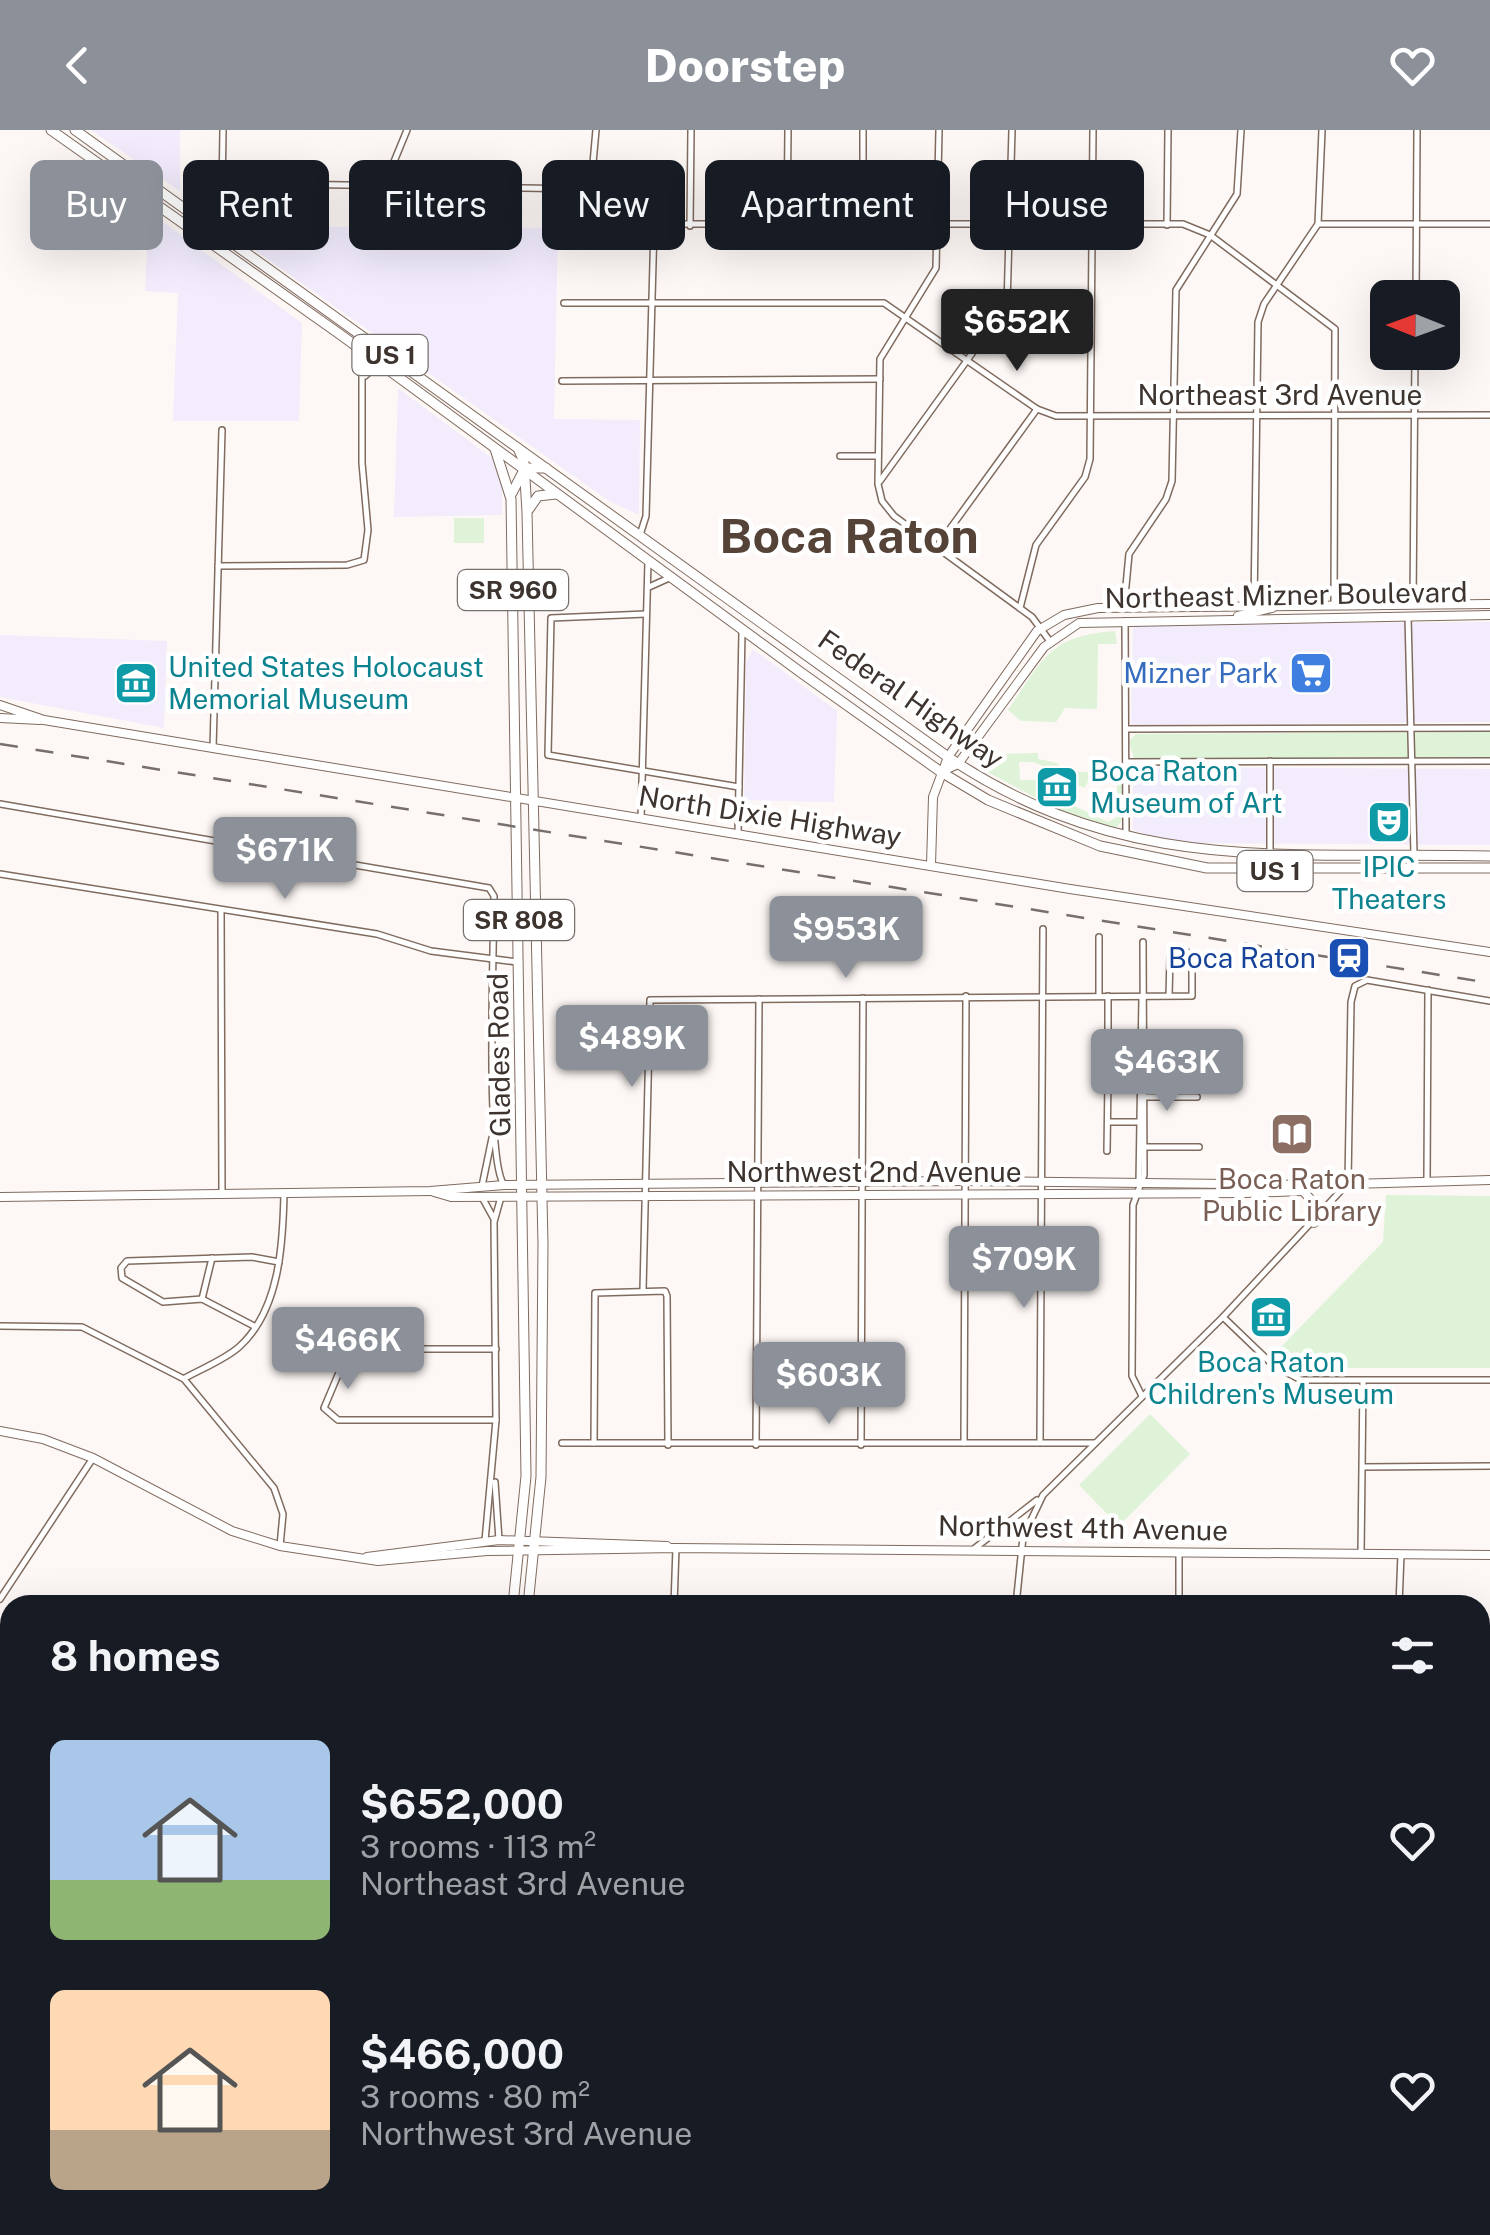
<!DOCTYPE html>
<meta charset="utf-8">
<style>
:root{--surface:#171b24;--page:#242831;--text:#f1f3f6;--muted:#9ea1a6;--accent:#8c9099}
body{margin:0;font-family:"Public Sans",sans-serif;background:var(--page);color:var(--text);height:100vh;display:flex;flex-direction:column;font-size:38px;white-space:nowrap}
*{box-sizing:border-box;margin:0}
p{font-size:32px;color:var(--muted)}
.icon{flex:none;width:55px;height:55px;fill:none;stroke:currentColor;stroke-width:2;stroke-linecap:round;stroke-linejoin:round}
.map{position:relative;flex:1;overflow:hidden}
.details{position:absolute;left:0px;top:1465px;width:1490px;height:640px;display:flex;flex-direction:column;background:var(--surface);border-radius:30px 30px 0 0;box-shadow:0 10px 40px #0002}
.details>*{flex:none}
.hud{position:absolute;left:30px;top:30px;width:1430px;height:90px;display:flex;gap:20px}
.needle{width:65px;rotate:271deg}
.buttons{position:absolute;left:1370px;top:150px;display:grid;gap:20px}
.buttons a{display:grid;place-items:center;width:90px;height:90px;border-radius:15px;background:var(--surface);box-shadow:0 10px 40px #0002;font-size:50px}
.price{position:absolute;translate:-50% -85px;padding:0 22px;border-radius:10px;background:var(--accent);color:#fff;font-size:32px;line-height:65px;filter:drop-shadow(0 2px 5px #0008)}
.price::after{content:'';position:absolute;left:50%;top:60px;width:30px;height:22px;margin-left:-15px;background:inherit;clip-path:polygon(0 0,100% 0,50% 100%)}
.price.on{background:#222;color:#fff}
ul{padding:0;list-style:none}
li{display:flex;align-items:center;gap:30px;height:250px;padding:0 50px}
li span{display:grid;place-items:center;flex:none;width:280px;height:200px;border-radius:15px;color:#555}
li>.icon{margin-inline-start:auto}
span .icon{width:120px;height:120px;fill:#fffc;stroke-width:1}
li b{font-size:42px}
h2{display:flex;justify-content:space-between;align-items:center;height:120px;padding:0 50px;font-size:42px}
.chip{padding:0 35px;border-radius:15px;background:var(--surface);box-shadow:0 10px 40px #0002;font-size:35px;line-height:90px}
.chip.on{background:var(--accent);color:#fff}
header{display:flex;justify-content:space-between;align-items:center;height:130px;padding:0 50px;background:var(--accent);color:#fff;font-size:45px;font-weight:800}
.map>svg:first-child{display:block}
.commercial{fill:#f2ecfd}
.green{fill:#def3d8;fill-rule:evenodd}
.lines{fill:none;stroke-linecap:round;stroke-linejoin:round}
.stream{stroke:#6a808b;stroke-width:2.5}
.canal{stroke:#7da0b2;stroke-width:6}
.street-casing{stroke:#806b5f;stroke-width:8}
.secondary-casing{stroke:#806b5f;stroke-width:10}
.primary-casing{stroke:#806b5f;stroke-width:11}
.street{stroke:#fff;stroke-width:5}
.secondary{stroke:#fff;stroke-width:8}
.primary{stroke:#fff;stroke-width:9}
.rail{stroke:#776f6b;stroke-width:2.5;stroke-dasharray:18 18;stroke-linecap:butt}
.labels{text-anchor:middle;stroke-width:9;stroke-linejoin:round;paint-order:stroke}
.shield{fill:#fff;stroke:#77716d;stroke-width:2.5}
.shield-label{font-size:25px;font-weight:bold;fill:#3d342f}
.street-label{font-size:28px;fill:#3d342f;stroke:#fff}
.culture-label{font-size:28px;fill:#0d838f;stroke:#fff;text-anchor:start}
.shop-label{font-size:28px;fill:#366cbe;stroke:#fff;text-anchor:end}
.transit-label{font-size:28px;fill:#164399;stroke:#fff;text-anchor:end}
.education-label{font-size:28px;fill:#785e54;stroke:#fff}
.town-label{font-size:48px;font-weight:bold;fill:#564338;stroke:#fff}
</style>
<header><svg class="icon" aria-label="back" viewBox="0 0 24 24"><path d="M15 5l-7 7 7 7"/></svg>Doorstep<svg class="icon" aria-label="heart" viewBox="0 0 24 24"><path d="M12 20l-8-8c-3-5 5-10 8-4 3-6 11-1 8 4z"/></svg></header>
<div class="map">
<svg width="1490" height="2105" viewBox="0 0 1490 2105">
<rect width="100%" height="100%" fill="#fdf8f5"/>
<g class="commercial">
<polygon points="91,0 180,0 180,61"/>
<polygon points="149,82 302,193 299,291 173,291 178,163 145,161"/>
<polygon points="221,96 558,98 554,289 640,290 639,385 609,371"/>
<polygon points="398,258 493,329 502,349 502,385 394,387"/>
<polygon points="1490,492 1490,592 1131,595 1133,494"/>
<polygon points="0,505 167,511 164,598 0,567"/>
<polygon points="753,519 837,581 834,672 744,670 746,532"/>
<polygon points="1133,637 1490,639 1490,715 1175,713 1133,700"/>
</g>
<g class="green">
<rect x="454" y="388" width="30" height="25"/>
<path d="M1115 501 1117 514H1098L1097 579 1065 578 1056 592 1021 591 1008 580C1044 529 1048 506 1115 501Z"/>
<polygon points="1490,602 1490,627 1134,629 1129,611 1136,604"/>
<path d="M975 621 992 629 996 624 1038 623V629L1057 633 1063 642H1117V647L1124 648 1121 692 1114 700 1066 684 978 637ZM1019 632H1033L1079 650 1077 655 1085 658 1090 647H1117V687L1108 692 1036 658 1039 650H1020Z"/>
<polygon points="1386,1065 1490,1066 1490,1238 1308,1238 1278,1220 1383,1112"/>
<polygon points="1150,1284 1190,1324 1119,1396 1079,1355"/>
<polygon points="0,1595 10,1598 10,1715 0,1715"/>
<polygon points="0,1790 10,1793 10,1997 0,1993"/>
</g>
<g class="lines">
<polyline class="stream" points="119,2105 126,2095"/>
<g class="canal">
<polyline points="0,1572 10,1574"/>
<polyline points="936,2105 936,2095"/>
</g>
<g class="street-casing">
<g id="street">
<polyline points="596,0 592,44 565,76 562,94 1183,94 1210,105 1335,199 1334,475"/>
<polyline points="939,0 936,138 880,229 878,354 882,371 894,386 1032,487 1049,510"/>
<polyline points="222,53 582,59"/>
<polyline points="384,56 407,0"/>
<polyline points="200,87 222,64 223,0"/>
<polyline points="200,87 222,53"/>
<polyline points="863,94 863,0"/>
<polyline points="1318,94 1490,94"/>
<polyline points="787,95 788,0"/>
<polyline points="1167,95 1168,0"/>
<polyline points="690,96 691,0"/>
<polyline points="1416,168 1417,0"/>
<polyline points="564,173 884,173 1037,279 1056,286 1490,285"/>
<polyline points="365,246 372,240 386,238"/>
<polyline points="562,251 880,249"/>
<polyline points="840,326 878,326"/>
<polyline points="880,351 1007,175 1012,0"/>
<polyline points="640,405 646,386 654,96"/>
<polyline points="936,418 1037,279"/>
<polyline points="218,436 347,435 364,430 368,400 362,333 362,221"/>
<polyline points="649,457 669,448"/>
<polyline points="1413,475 1415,222"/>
<polyline points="1254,476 1258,192 1264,174 1318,94 1322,0"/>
<polyline points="1124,477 1129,424 1166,369 1172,351 1176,160 1237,64 1241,0"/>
<polyline points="1020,478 1036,415 1085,347 1090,329 1093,0"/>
<polyline points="646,484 551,488 548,625 739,657"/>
<polyline points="1408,487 1414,724"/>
<polyline points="1125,491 1126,705"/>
<polyline points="1126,599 1490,598"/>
<polyline points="213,618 222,300"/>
<polyline points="1270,631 1270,723"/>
<polyline points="1126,632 1490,631"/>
<path d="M0 674 489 758 494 766C494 812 485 1028 504 1055"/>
<polyline points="641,689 648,432"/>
<polyline points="738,704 742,502"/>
<polyline points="0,744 377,804 431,821 517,832"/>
<polyline points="221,780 222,1062"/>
<polyline points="1099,866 1099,807"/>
<polyline points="1108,902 1108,866"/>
<polyline points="1146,915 1198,916"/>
<polyline points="1146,967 1197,967"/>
<polyline points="1108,992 1137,992"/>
<polyline points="1142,1017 1199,1017"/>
<polyline points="1107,1021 1108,949"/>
<polyline points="1427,1049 1428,860"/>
<polyline points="1139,1053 1142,867"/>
<polyline points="482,1056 492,1008"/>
<polyline points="483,1069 494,1089"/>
<polyline points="643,1160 650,870 1192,866 1192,829 1187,822 1178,821 1170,827 1169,866"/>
<polyline points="202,1169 212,1128"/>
<polyline points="1223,1187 1274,1236 1301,1250 1490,1250"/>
<polyline points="0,1196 82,1197 184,1249 274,1358 283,1384 280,1416"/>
<polyline points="254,1196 202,1169 163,1172 122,1148 121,1138 127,1131 252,1127 279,1132"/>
<polyline points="496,1219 356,1219 346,1226 324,1278 338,1290 496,1290"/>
<path d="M185 1248C203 1238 224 1230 239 1217 280 1180 283 1113 284 1063"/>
<polyline points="1142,1266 1132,1246 1133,1075 1144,1045 1143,812"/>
<polyline points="1040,1310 1043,799"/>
<polyline points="562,1313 1095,1313"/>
<polyline points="594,1313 595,1163 665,1161 667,1166 668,1315"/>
<polyline points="964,1313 966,866"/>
<polyline points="756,1315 759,869"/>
<polyline points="861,1315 863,868"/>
<polyline points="1363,1337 1490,1336"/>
<polyline points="495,1352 499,1410"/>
<polyline points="485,1411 496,1290 494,1092 501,1067"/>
<polyline points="975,1418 1037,1370"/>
<polyline points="1361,1424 1363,1252"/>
<polyline points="0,1469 93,1328"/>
<polyline points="674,1475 676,1418"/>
<polyline points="1016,1475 1023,1407 1043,1365 1223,1187 1348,1053 1351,872 1355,856 1367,850 1490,871"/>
<polyline points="1179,1475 1179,1422"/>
<polyline points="1399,1475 1401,1424"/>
<polyline points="1480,1555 1490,1559"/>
<polyline points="1480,1641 1490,1640"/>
<polyline points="1480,1727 1490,1727"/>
<polyline points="1480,1813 1490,1813"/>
<polyline points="0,1998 10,2002"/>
<polyline points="1480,2080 1490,2080"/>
<polyline points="0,2101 65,2105"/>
<polyline points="977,2105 977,2095"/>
<polyline points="1047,2105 1050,2095"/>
<polyline points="1124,2105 1124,2095"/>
<polyline points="1194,2105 1195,2095"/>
<polyline points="1271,2105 1271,2095"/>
<polyline points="1424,2105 1424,2095"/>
</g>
</g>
<g class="secondary-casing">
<g id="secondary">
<polyline points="1238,486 1272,478"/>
<polyline points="0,575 44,590 213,618 1070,759 1490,822"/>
<polyline points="0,588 40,590"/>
<polyline points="941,642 958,634 1044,517 1079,493 1490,485"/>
<polyline points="931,735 933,667 948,627 1037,501 1064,485 1098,478 1490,474"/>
<polyline points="1303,1061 1314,1073 1314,1093"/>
<polyline points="434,1062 451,1067 1245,1063 1303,1061 1317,1055"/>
<polyline points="0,1067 430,1061 504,1055 965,1051 1317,1055 1490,1050"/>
<polyline points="0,1301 43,1309 93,1328 232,1401 280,1416 378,1431 487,1421 676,1418 1490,1425"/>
<polyline points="367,1427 499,1410 667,1416"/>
<polyline points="0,1766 10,1769"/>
<polyline points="0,1778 10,1781"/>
<polyline points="532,2105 532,2095"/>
<polyline points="543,2105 543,2095"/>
<polyline points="622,2105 641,2101 654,2105"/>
</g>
</g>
<g class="primary-casing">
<g id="primary">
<polyline points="51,0 341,205 803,544 941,642 988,670 1100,716 1207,738 1490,738"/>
<path d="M75 0 948 627C1127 747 1288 721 1490 726"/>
<polyline points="518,318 524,332 527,382 543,1114 541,1347 528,1475"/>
<polyline points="495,319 511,369 526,1346 513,1475"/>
<polyline points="512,363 525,338 546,338"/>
<polyline points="529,379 538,366 556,364"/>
<polyline points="166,2105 172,2095"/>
<polyline points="185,2105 192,2095"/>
</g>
</g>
<use href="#street" class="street"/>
<use href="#secondary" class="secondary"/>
<use href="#primary" class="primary"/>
<polyline class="rail" points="0,614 1490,853"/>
</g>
<defs>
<g id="supermarket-square" transform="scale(2.25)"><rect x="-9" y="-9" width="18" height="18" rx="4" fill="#3f7fe0" stroke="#fff"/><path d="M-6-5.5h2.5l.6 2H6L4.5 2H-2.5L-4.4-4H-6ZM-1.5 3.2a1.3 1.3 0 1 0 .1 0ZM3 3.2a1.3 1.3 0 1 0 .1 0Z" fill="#fff"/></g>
<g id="museum-square" transform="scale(2.25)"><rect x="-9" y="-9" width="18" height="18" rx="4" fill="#0f9aa8" stroke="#fff"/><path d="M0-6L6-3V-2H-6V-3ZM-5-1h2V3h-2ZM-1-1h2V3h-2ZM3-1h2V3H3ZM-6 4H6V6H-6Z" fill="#fff"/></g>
<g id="theatre-square" transform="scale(2.25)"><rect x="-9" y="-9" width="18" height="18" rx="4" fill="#0f9aa8" stroke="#fff"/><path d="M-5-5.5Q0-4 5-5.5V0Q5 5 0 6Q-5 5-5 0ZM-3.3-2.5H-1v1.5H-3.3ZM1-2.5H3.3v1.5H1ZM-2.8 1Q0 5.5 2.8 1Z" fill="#fff"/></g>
<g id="station-square" transform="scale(2.25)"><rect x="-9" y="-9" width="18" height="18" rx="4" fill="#1a4fb4" stroke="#fff"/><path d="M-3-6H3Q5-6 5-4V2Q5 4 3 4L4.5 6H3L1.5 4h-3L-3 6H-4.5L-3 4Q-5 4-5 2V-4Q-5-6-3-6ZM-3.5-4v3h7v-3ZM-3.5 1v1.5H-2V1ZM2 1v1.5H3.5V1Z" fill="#fff"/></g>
<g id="library-square" transform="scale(2.25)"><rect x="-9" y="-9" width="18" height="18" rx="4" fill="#8d6e63" stroke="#fff"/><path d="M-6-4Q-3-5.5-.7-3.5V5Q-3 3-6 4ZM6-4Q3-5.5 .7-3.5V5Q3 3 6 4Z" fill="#fff"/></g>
</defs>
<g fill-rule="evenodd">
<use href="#supermarket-square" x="1311" y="543"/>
<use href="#museum-square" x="136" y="553"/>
<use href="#museum-square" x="1057" y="657"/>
<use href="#theatre-square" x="1389" y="692"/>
<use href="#station-square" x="1349" y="828"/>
<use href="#library-square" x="1292" y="1004"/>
<use href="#museum-square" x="1271" y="1187"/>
</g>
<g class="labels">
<g class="shield">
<rect x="352.5" y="205" width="75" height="40" rx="8"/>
<rect x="458" y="440" width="110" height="40" rx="8"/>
<rect x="1237.5" y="721" width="75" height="40" rx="8"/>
<rect x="464" y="770" width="110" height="40" rx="8"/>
</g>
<g class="shield-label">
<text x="390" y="234">US 1</text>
<text x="513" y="469">SR 960</text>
<text x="1275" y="750">US 1</text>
<text x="519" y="799">SR 808</text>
</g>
<g class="street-label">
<text x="1280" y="275">Northeast 3rd Avenue</text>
<text transform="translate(1286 465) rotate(-1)" y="10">Northeast Mizner Boulevard</text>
<text transform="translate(911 569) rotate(35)" y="10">Federal Highway</text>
<text transform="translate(770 686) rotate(9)" y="10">North Dixie Highway</text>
<text transform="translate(499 925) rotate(-91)" y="10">Glades Road</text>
<text x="874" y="1052">Northwest 2nd Avenue</text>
<text transform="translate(1083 1398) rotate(1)" y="10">Northwest 4th Avenue</text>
</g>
<g class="culture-label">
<text x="168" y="547">United States Holocaust<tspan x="168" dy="32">Memorial Museum</tspan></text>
<text x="1090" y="651">Boca Raton<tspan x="1090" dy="32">Museum of Art</tspan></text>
<text x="1389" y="747" text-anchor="middle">IPIC<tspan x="1389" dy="32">Theaters</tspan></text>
<text x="1271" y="1242" text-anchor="middle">Boca Raton<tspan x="1271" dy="32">Children's Museum</tspan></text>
</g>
<g class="shop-label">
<text x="1278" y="553">Mizner Park</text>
</g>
<g class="transit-label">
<text x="1316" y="838">Boca Raton</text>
</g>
<g class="education-label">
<text x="1292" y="1059">Boca Raton<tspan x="1292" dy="32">Public Library</tspan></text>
</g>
<g class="town-label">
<text x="849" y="423">Boca Raton</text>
</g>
</g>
</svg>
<div class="buttons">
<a><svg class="needle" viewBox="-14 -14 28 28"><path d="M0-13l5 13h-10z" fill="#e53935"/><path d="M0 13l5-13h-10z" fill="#9ea1a6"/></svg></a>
</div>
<b class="price on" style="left:1017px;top:244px">$652K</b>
<b class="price" style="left:285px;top:772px">$671K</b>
<b class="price" style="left:846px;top:851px">$953K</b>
<b class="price" style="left:632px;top:960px">$489K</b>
<b class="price" style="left:1167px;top:984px">$463K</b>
<b class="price" style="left:1024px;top:1181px">$709K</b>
<b class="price" style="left:348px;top:1262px">$466K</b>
<b class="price" style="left:829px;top:1297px">$603K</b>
<div class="hud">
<a class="chip on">Buy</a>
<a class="chip">Rent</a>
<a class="chip">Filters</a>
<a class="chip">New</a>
<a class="chip">Apartment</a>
<a class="chip">House</a>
</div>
<section class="details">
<h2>8 homes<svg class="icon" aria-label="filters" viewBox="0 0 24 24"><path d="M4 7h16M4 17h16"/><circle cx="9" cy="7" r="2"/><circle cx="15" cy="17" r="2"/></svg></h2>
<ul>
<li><span style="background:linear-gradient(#a9c7e8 70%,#8fb573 0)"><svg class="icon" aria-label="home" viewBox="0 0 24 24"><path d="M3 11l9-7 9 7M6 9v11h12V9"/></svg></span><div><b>$652,000</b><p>3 rooms · 113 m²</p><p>Northeast 3rd Avenue</p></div><svg class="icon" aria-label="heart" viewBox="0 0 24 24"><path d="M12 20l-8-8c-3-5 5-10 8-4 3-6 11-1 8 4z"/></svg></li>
<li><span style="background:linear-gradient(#ffd9b3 70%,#b9a48a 0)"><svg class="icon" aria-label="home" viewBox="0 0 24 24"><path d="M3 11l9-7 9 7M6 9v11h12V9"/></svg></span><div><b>$466,000</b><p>3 rooms · 80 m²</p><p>Northwest 3rd Avenue</p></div><svg class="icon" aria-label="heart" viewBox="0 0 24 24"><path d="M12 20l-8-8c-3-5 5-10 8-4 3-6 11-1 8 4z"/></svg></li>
</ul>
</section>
</div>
